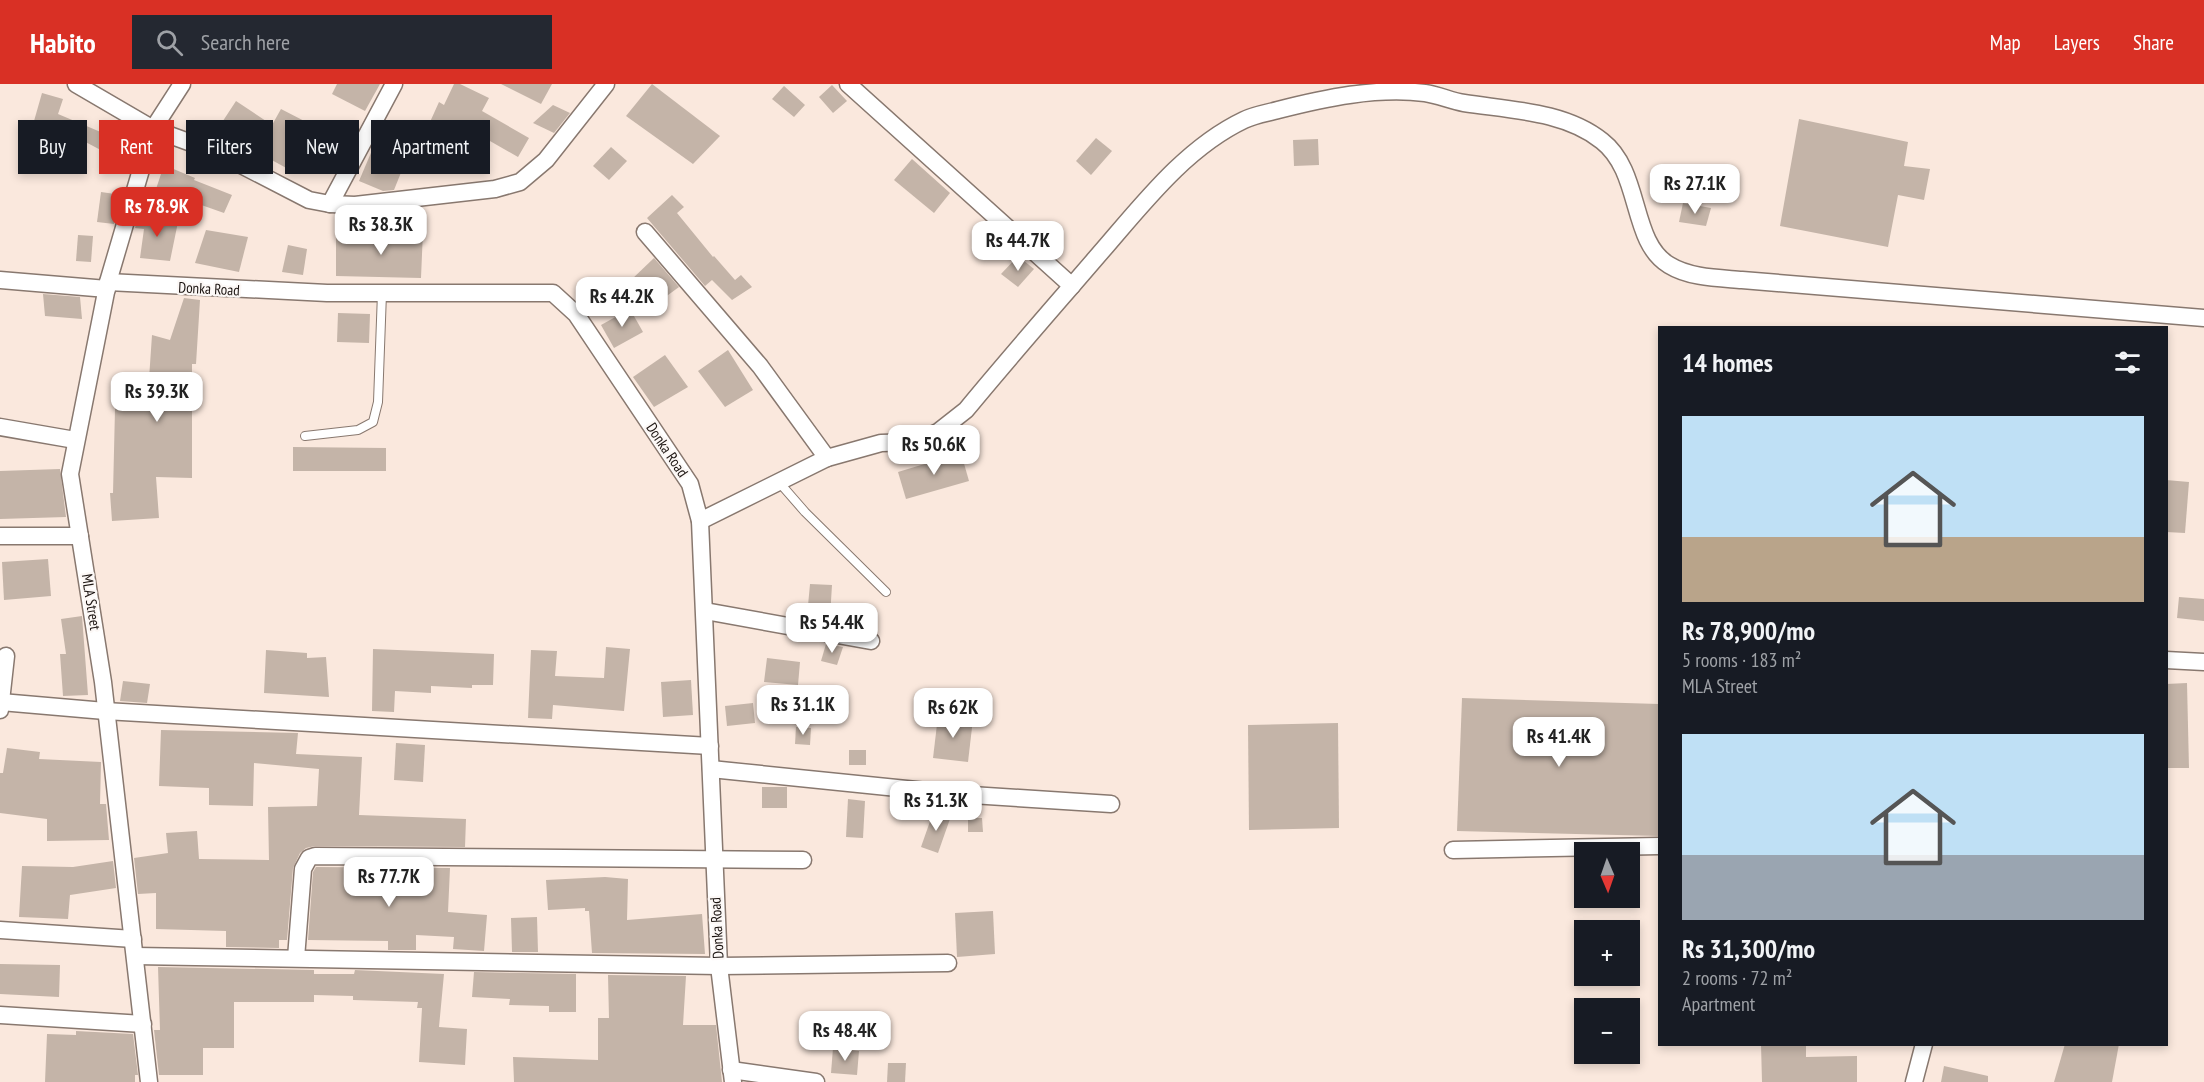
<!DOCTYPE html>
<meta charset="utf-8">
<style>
:root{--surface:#171b24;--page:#242831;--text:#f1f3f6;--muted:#9ea1a6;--accent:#d93025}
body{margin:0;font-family:"PT Sans Narrow",sans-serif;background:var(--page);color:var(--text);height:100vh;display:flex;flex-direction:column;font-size:22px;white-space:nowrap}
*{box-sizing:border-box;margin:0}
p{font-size:20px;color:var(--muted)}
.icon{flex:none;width:33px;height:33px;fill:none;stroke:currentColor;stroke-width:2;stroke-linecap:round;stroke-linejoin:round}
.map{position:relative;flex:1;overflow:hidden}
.panel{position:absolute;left:1658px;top:242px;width:510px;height:720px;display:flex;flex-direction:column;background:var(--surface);border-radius:0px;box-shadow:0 3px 9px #0003}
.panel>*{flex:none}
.top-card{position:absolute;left:18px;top:36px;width:570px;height:54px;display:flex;gap:12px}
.needle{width:39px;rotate:178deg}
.fabs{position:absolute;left:1574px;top:758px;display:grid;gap:12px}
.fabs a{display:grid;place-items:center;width:66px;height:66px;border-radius:0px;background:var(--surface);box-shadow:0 3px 9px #0003;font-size:30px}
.price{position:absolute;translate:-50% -51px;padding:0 14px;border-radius:12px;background:#fff;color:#222;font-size:20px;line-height:39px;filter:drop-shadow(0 2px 3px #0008)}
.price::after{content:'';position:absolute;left:50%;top:36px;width:18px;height:14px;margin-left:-9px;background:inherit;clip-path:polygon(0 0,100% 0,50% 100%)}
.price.on{background:var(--accent);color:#fff}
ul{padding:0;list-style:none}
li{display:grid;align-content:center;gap:12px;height:318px;padding:0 24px}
li span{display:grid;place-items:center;height:186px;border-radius:0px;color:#555}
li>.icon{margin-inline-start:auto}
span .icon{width:108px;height:108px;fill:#fffc;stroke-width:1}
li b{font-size:26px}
h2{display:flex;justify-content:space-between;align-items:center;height:72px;padding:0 24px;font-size:26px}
.tag{padding:0 21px;border-radius:0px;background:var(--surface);box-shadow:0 3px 9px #0003;font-size:21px;line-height:54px}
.tag.on{background:var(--accent);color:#fff}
header{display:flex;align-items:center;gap:36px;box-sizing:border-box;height:84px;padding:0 30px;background:var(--accent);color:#fff}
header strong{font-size:28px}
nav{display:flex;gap:33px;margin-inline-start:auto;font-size:21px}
.search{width:420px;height:54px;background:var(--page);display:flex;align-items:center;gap:15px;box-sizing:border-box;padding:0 21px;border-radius:0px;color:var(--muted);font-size:22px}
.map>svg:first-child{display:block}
.building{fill:#c4b4a8}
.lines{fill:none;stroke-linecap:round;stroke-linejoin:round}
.service-casing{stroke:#88786f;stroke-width:10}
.minor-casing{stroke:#88786f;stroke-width:19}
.service{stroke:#fff;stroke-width:8}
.minor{stroke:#fff;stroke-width:16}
.labels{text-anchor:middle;stroke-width:4.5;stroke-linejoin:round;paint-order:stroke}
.street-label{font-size:15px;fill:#1c1512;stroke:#fcf8f6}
</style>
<header>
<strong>Habito</strong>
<div class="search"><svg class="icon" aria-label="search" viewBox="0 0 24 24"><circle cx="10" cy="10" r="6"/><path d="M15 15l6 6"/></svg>Search here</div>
<nav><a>Map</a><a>Layers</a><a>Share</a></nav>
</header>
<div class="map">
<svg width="2204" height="998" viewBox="0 0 2204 998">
<rect width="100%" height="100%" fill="#fae8dd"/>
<g class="building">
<polygon points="337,0 380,0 365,27 332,10"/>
<polygon points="454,0 460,0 489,14 482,27 529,54 518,73 469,45 465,55 430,38 439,18 444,21"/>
<polygon points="501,0 552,0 541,20"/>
<polygon points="652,0 720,52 693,80 626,32"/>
<polygon points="832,1 847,17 833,29 819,13"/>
<polygon points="784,2 805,21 794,33 772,15"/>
<polygon points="42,9 63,15 58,30 103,49 105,47 137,63 129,81 78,54 49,44 44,62 24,58 29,36 34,37"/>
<polygon points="236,17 272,41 281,25 314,42 290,86 257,68 261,60 217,46"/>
<polygon points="553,21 570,29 554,49 533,39"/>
<polygon points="1799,35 1908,58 1904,82 1930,85 1924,116 1898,111 1888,163 1780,142"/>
<polygon points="1096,54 1112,67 1091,91 1076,77"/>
<polygon points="1318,55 1319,81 1294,82 1293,56"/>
<polygon points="376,57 408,71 394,106 383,107 359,97"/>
<polygon points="611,63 627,77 609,96 593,82"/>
<polygon points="912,75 950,109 934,129 894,96"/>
<polygon points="164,81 195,94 194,96 232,111 224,129 156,105"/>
<polygon points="101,108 122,111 114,140 97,138"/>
<polygon points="672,111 684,123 677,129 713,173 714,172 735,196 741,191 752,203 732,216 712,196 705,202 647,134"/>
<polygon points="1683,119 1711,124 1706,142 1679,138"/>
<polygon points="139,131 178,138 170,177 140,174 144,145 135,144"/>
<polygon points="206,146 248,153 239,188 195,179"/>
<polygon points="395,147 423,147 421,194 336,192 336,153 395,152"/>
<polygon points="78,151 93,152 91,178 76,177"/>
<polygon points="288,161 307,165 303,191 282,188"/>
<polygon points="1018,172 1034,185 1018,203 1001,190"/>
<polygon points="654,174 679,203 653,222 630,197"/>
<polygon points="43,210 80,213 82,235 45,232"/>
<polygon points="184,214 200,216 196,280 192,280 192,394 156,393 159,434 112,437 110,409 113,409 115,325 130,325 131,294 149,295 152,251 170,256"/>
<polygon points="630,225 643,248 614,264 601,241"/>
<polygon points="338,229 370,230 369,259 337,258"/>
<polygon points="728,266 753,306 725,323 698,287"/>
<polygon points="665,271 688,303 654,323 633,293"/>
<polygon points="293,363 386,364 386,387 293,387"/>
<polygon points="961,369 969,397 906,415 898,388"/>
<polygon points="60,385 66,433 0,435 0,387"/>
<polygon points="2166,396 2189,398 2185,449 2166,448"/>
<polygon points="48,475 51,512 4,516 2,478"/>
<polygon points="810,500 832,501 830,534 807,532"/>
<polygon points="2179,513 2204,515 2204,537 2177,534"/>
<polygon points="82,532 88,611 63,612 60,570 66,570 61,535"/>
<polygon points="826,560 843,563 837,581 821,577"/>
<polygon points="606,563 630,565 624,627 553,621 552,635 528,634 531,566 557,567 555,592 604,594"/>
<polygon points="373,565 494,570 493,601 472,601 472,604 431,602 431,609 395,607 394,628 372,627"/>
<polygon points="266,566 307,569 307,574 326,573 329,613 264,609"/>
<polygon points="767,574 800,578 798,601 764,598"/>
<polygon points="691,596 693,631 663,633 661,598"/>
<polygon points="123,597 150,600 147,619 120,617"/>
<polygon points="2187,599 2189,684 2166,684 2166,600"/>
<polygon points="1462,614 1659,620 1659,752 1457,747"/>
<polygon points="753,619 755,639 727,642 725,622"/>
<polygon points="938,632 973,635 968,678 933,674"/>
<polygon points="1338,639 1339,744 1249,746 1248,641"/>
<polygon points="796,643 811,644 810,661 795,660"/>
<polygon points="161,646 298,649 296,670 362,673 359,731 466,735 465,763 315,762 306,764 300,769 293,784 287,856 279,856 279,864 226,863 226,847 156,845 156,809 138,810 134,774 168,769 166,749 197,747 199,775 269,776 268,723 317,722 319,685 254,679 253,722 209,721 209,704 159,702"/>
<polygon points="396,659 425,661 423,698 394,696"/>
<polygon points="7,664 40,668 39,675 101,678 100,720 106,720 109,756 47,757 47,735 0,729 0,689 3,689"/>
<rect x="849" y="666" width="17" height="15"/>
<rect x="762" y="703" width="25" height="21"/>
<polygon points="848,715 865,717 863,754 846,753"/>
<polygon points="934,726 951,732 938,769 921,763"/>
<polygon points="968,734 982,734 983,748 968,748"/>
<polygon points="113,777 116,804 70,811 68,835 19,833 22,782 73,783"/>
<polygon points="316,783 450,784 448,828 487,831 484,867 453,865 454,853 416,851 416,866 388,866 388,857 308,856 313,788"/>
<polygon points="605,793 628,795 627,836 702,830 705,870 592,869 589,827 585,827 585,824 548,826 546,796"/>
<polygon points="993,827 995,870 957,873 955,829"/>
<polygon points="537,833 538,868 512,868 511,834"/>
<polygon points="0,880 60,881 59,913 0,910"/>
<polygon points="158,883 314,886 314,890 354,890 355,886 444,890 439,943 467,945 465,981 419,978 422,924 417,924 418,918 353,916 353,912 314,911 314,918 234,918 234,964 203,964 203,991 159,991 154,946 160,946"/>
<polygon points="474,888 576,890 576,928 549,928 549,922 509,921 510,915 472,913"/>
<polygon points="608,891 686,892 683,941 716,941 722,998 514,998 513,973 598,976 598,934 609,934"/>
<polygon points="76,947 133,950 138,991 135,991 135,998 45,998 47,950 76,951"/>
<polygon points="1761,960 1806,960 1806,973 1857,972 1857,998 1762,998"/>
<polygon points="2065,960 2119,960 2112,998 2054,998"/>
<polygon points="833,964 859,967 857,991 831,989"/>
<polygon points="888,979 906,979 905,998 887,998"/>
<polygon points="1944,982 1988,992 1988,998 1941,998"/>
</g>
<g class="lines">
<g class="service-casing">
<g id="service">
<polyline points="305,352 358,346 373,338 378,318 382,209"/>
<polyline points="778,397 805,428 886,508"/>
</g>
</g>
<g class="minor-casing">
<g id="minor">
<polyline points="76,0 153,45 182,0"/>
<polyline points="848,0 1072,202"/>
<polyline points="330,120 394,0"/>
<polyline points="645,148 760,282 827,374"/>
<polyline points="0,196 107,205"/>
<polyline points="108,198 327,209 553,209 576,230 690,400 700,437 719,882 733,998"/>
<polyline points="0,343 75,356"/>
<path d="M700 437 827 374 881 359 916 358 938 348 966 326C1008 275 1052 225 1095 175 1139 125 1183 65 1244 36 1254 31 1267 29 1278 26 1325 14 1376 3 1425 9 1439 11 1451 17 1464 19 1509 26 1565 27 1602 57 1642 88 1630 158 1669 181 1690 194 1719 194 1742 196L2204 234"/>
<polyline points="0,452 80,452"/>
<polyline points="705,527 871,557"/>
<polyline points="2166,576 2204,578"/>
<polyline points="1,618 105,627 710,662"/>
<polyline points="0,626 6,572"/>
<polyline points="711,685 956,710 1111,720"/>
<polyline points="1453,766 1659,762"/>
<polyline points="0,846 133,855"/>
<polyline points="135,872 719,882 948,879"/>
<polyline points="296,874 303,785 309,774 315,772 803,776"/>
<polyline points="0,931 143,940"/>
<polyline points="731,986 816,998"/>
<polyline points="149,998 103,598 70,390 108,198 153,45 216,68 309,116 330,120 355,121 495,105 520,98 546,76 606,0"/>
<polyline points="1914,998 1924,960"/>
</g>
</g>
<use href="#service" class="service"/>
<use href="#minor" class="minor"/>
</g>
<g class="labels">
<g class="street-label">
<text transform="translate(209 205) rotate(3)" y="5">Donka Road</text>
<text transform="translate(667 366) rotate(56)" y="5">Donka Road</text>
<text transform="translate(91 518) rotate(81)" y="5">MLA Street</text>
<text transform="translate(717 844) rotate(-93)" y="5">Donka Road</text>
</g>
</g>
</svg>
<div class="fabs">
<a><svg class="needle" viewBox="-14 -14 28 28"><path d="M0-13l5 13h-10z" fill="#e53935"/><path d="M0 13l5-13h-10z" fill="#9ea1a6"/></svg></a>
<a>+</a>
<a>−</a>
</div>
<b class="price" style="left:1695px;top:131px">Rs 27.1K</b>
<b class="price on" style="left:157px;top:154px">Rs 78.9K</b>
<b class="price" style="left:381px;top:172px">Rs 38.3K</b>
<b class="price" style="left:1018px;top:188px">Rs 44.7K</b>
<b class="price" style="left:622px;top:244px">Rs 44.2K</b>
<b class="price" style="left:157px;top:339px">Rs 39.3K</b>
<b class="price" style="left:934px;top:392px">Rs 50.6K</b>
<b class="price" style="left:832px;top:570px">Rs 54.4K</b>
<b class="price" style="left:803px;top:652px">Rs 31.1K</b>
<b class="price" style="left:953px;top:655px">Rs 62K</b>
<b class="price" style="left:1559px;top:684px">Rs 41.4K</b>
<b class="price" style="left:936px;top:748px">Rs 31.3K</b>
<b class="price" style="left:389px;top:824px">Rs 77.7K</b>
<b class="price" style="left:845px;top:978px">Rs 48.4K</b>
<div class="top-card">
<a class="tag">Buy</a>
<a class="tag on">Rent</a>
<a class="tag">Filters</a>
<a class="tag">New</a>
<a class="tag">Apartment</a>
</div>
<section class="panel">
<h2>14 homes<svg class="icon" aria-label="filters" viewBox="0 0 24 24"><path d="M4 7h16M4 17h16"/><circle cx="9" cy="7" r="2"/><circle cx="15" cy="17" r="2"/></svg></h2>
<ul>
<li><span style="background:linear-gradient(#bfe0f5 65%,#b9a48a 0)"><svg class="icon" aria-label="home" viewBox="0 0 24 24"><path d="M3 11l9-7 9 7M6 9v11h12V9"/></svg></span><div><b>Rs 78,900/mo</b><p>5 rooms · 183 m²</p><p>MLA Street</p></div></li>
<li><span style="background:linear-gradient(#bfe0f5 65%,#9aa5b1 0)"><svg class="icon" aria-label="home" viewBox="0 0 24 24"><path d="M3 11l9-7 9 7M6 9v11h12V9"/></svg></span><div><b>Rs 31,300/mo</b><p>2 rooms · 72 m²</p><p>Apartment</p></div></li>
</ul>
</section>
</div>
